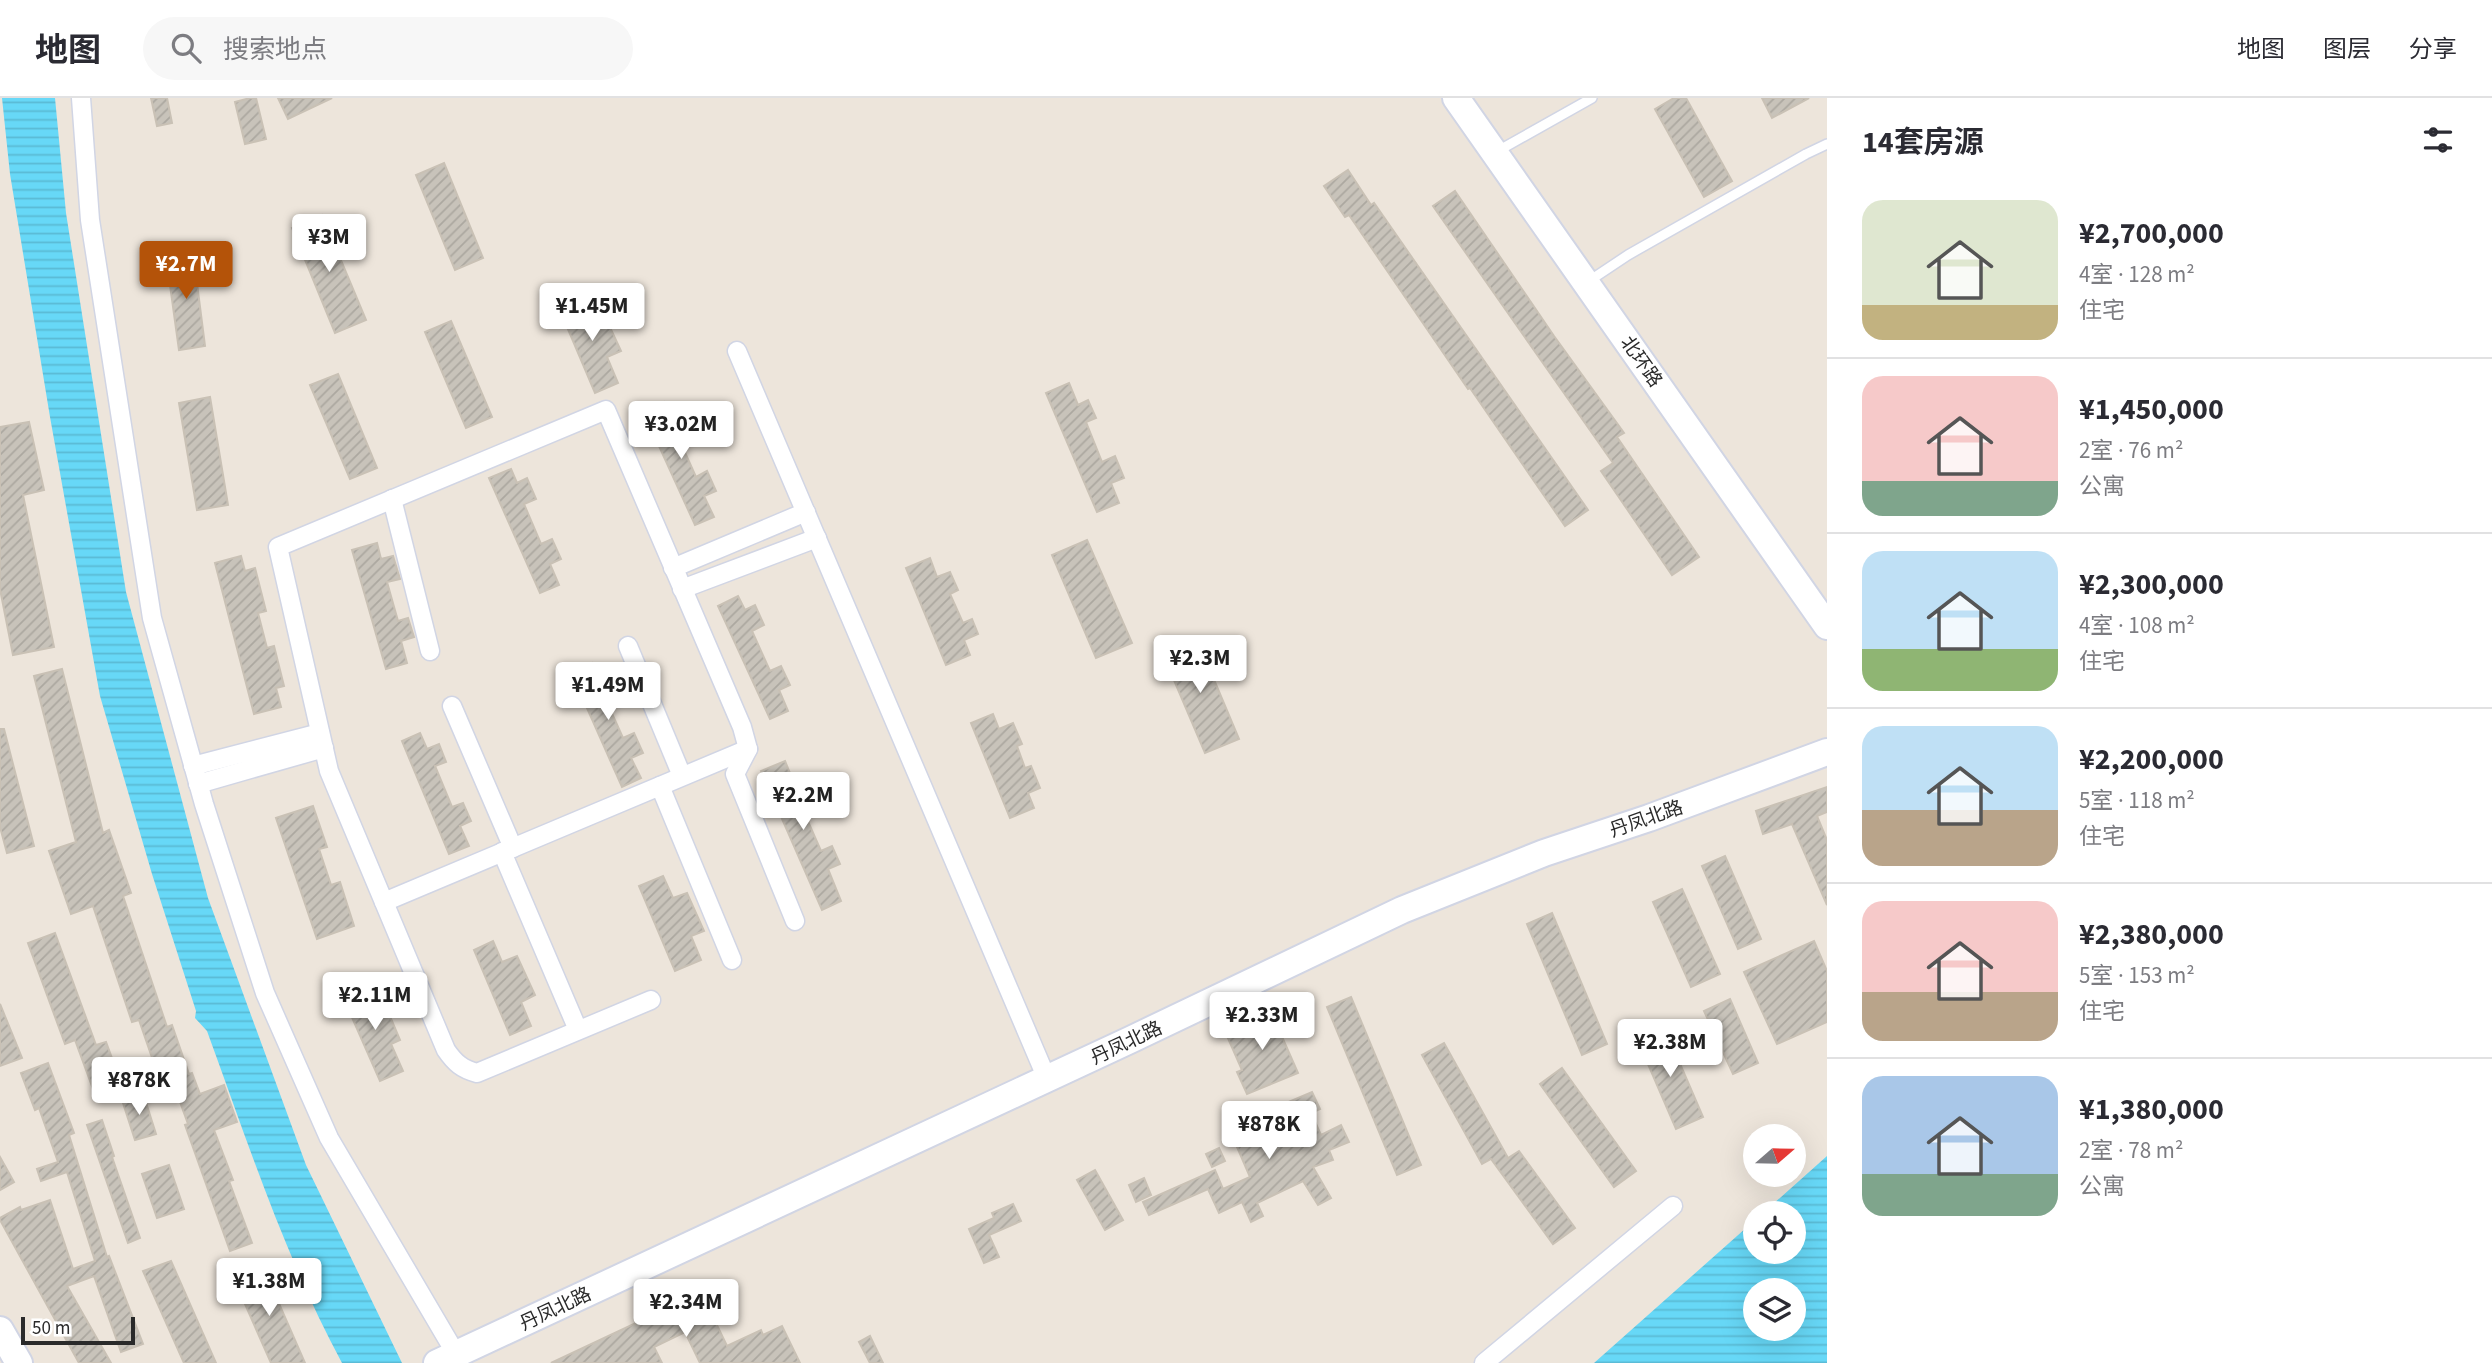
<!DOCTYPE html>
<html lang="zh">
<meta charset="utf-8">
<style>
:root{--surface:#fff;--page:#f7f7f7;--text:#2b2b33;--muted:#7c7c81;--line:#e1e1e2;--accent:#b45309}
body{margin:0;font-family:"Source Sans 3","Noto Sans SC",sans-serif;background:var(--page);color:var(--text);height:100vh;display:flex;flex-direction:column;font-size:26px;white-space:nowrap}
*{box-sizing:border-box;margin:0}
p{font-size:23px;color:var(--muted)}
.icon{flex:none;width:38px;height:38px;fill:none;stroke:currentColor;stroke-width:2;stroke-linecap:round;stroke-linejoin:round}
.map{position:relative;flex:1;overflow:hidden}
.side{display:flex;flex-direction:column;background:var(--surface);width:665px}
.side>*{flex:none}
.needle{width:46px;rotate:70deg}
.tools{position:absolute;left:1743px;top:1026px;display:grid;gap:14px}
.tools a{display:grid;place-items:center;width:63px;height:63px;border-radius:50%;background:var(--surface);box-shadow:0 7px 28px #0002;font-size:35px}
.scale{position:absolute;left:21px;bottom:18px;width:114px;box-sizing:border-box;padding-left:7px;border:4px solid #2a2a2a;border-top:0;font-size:19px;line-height:24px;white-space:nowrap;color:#2a2a2a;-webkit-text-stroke:5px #fff;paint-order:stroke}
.price{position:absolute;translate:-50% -60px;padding:0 16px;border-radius:7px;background:#fff;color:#222;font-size:23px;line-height:46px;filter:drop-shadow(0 2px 4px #0008)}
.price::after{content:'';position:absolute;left:50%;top:42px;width:21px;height:16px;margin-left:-10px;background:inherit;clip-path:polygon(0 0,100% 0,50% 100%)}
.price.on{background:var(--accent);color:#fff}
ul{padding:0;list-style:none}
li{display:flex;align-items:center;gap:21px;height:175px;padding:0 35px}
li+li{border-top:2px solid var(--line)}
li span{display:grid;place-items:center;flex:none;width:196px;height:140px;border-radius:21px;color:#555}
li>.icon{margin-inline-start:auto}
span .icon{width:84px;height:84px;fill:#fffc;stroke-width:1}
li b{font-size:30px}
h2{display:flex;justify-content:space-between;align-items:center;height:84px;padding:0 35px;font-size:30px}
header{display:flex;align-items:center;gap:42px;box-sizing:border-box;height:98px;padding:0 35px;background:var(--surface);border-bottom:2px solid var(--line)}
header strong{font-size:33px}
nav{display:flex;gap:38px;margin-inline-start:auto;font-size:24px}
.search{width:490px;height:63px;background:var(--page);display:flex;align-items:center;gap:18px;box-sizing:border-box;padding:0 24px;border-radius:38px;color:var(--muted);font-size:26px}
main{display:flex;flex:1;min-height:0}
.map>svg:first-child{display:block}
.water{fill:url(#water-rules);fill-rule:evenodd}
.building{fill:url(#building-hatch);stroke:#c9c1b5;stroke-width:2}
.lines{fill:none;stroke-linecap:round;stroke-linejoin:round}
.lane-casing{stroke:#d1d5e4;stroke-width:12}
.street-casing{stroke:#d1d5e4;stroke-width:21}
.secondary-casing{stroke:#d1d5e4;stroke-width:30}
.lane{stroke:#fff;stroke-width:9}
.street{stroke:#fff;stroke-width:18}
.secondary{stroke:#fff;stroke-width:26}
.labels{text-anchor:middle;stroke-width:5;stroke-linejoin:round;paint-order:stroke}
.street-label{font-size:19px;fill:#2a2a2a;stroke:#fff}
</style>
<header>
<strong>地图</strong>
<div class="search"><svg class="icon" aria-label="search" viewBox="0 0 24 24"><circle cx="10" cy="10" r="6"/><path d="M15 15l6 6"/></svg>搜索地点</div>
<nav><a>地图</a><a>图层</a><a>分享</a></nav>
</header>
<main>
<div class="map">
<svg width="1827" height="1265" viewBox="0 0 1827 1265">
<defs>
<pattern id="water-rules" width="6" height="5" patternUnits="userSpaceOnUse" patternTransform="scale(1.75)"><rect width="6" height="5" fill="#67d8f7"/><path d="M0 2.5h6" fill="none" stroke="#5abad4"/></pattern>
<pattern id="building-hatch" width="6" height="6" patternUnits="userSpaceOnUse" patternTransform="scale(1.75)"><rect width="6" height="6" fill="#c8c3ba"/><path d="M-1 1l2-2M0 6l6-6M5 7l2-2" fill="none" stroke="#aca8a0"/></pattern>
</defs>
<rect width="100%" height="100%" fill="#ede5db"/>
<g class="water">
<path d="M2 0H55L66 115 126 494 208 800 306 1067 402 1265H342C285 1159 248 1045 207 933L195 920 196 913 152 776 100 598 50 319 10 76Z"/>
<path d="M1827 1058V1265H1594L1755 1122V1153H1794V1115H1763ZM1755 1192H1794V1230H1755Z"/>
</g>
<g class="building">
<polygon points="151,0 167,0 172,25 157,28"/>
<polygon points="250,0 256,0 266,41 245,46 235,4"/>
<polygon points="278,0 332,0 288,21"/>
<polygon points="1674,0 1686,0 1732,83 1704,99 1655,11"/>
<polygon points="1762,0 1809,0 1772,20"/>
<polygon points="444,65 483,160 455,172 416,77"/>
<polygon points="1348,72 1371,107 1374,105 1588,412 1565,428 1470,290 1468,291 1349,117 1345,119 1324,88"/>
<polygon points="1455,93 1554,238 1624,335 1617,339 1699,459 1672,477 1601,373 1613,365 1433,108"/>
<polygon points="322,117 366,222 335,235 292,130"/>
<polygon points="193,154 205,248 179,252 166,158"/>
<polygon points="580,201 587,218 602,212 621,253 607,259 618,285 595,295 559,210"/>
<polygon points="451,223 492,319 466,330 425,234"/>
<polygon points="338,276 377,370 350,381 310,287"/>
<polygon points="1069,285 1078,307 1088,302 1096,320 1086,324 1102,364 1115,358 1124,380 1111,385 1119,405 1097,414 1046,295"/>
<polygon points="210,299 228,407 197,412 179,305"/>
<polygon points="664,304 670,318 681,313 690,333 678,339 696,379 707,373 716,393 704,398 714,419 695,427 643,313"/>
<polygon points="29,324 44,392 23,397 54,549 13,557 0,491 0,329"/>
<polygon points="511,371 517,385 527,380 536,401 524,406 541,446 552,441 561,461 550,466 559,487 540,495 489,380"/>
<polygon points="1087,442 1132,545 1096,560 1052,457"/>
<polygon points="377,445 381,461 393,458 400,481 387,484 398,523 408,520 414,539 401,543 407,565 386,571 352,452"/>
<polygon points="241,458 245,473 255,470 266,513 258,515 267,550 274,548 284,588 276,590 281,609 254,616 215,465"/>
<polygon points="930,460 937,479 950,474 958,492 950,496 963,525 972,521 978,536 964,542 970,557 946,567 906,470"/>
<polygon points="738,498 745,512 755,507 764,527 752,533 770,573 781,568 790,587 779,592 788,613 770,621 718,508"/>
<polygon points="1196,539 1239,641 1205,655 1162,554"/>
<polygon points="592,565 598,579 609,574 618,595 605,600 623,640 634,635 643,655 631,660 641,680 622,689 571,574"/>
<polygon points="62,571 103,735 109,732 131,795 123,798 167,929 172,927 189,976 192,975 200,996 224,987 237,1024 214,1032 233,1082 229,1083 252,1145 230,1153 185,1027 188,1026 168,971 157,974 139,922 132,924 93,808 71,816 49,753 76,744 34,578"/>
<polygon points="993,616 999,631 1013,625 1022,646 1017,648 1025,670 1031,668 1040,690 1028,695 1034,710 1010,720 971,625"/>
<polygon points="0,631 4,631 34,748 7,755 0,729"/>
<polygon points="420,635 427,651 439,646 446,664 435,668 452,709 463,705 471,723 460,728 469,748 449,756 402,643"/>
<polygon points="785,663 796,690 806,685 816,707 803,712 821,753 832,748 840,766 828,771 841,803 822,812 761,673"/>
<polygon points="1827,689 1827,714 1817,718 1827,742 1827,807 1792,726 1763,736 1756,713"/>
<polygon points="313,708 327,749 319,751 331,787 340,784 354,828 317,841 276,720"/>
<polygon points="1725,758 1761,841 1738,851 1702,768"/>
<polygon points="663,778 673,800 687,795 704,833 691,838 701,862 675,873 639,788"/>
<polygon points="1682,791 1720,876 1691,889 1653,804"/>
<polygon points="1552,815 1607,946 1582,957 1527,826"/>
<polygon points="55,835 96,947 106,944 120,982 93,991 75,942 65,946 28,845"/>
<polygon points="493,843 502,864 517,858 535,897 521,904 531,928 510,937 474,852"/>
<polygon points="1814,843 1827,873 1827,924 1777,946 1744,874"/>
<polygon points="366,889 374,908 384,904 400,942 391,946 403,973 380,983 343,899"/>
<polygon points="1351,899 1421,1067 1397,1077 1327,909"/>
<polygon points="1730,901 1758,965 1733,976 1704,913"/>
<polygon points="0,906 22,960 0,968"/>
<polygon points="1268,907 1298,975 1247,996 1237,974 1242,972 1227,938 1253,926 1249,916"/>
<polygon points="1665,931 1703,1019 1676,1031 1638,943"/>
<polygon points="1444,945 1508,1060 1519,1053 1575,1130 1553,1146 1491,1061 1482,1066 1422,957"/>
<polygon points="48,965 74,1035 69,1037 107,1159 109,1158 143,1246 121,1254 94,1178 67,1188 111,1265 79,1265 0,1122 0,1120 20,1109 21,1112 50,1102 73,1171 95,1163 67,1074 41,1083 37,1071 58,1064 39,1010 35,1012 21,975"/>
<polygon points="1562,970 1636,1073 1614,1089 1540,986"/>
<polygon points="1312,994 1320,1011 1311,1015 1321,1037 1341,1027 1349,1044 1329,1052 1333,1062 1313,1069 1331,1100 1318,1107 1303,1083 1257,1105 1263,1118 1251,1124 1242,1104 1219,1115 1208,1091 1149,1117 1143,1104 1215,1072 1223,1091 1250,1079 1237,1049 1259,1039 1251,1020"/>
<polygon points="143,995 156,1036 135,1042 122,1002"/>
<polygon points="102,1022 114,1058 112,1059 140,1140 128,1145 87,1027"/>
<polygon points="1219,1050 1225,1063 1212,1069 1206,1056"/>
<polygon points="0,1059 14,1084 0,1092"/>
<polygon points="169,1067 184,1111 157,1120 142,1076"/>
<polygon points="1095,1072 1123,1122 1105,1132 1077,1082"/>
<polygon points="1144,1080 1151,1097 1136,1104 1129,1087"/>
<polygon points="1013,1106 1021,1123 989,1137 999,1159 984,1165 969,1131 994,1120 992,1115"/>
<polygon points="171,1163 216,1265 184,1265 143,1173"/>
<polygon points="263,1169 305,1265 271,1265 234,1181"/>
<polygon points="708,1191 720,1218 714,1221 727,1248 761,1232 763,1237 782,1228 800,1265 700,1265 685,1234 654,1249 662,1265 551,1265"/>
<polygon points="870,1238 883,1265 870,1265 859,1244"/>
</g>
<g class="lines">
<g class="lane-casing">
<g id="lane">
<polyline points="1496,54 1592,0"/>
<polyline points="1589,183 1628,157 1806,56 1827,46"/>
</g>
</g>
<g class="street-casing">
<g id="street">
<polyline points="81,0 90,122 152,520 204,706 265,895 329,1040 456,1256"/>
<polyline points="737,253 1047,981"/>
<polyline points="392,401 430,553"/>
<polyline points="673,470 806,414"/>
<polyline points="682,491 817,440"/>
<polyline points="628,548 682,678"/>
<polyline points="452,608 513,750"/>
<polyline points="193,668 320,635"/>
<polyline points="198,686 324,650"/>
<polyline points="660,688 732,862"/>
<polyline points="502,754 578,932"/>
<polyline points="384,804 748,651"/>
<path d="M651 902 477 975C462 971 455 965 446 952L329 673 278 449 606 312 742 629 748 651 735 676 795 823"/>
<polyline points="1484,1265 1673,1108"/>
</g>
</g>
<g class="secondary-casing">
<g id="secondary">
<polyline points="1456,0 1827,528"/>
<polyline points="0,1232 19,1265"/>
<polyline points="437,1265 1130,942 1402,812 1544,755 1649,720 1827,654"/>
</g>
</g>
<use href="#lane" class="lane"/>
<use href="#street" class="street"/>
<use href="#secondary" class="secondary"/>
</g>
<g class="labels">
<g class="street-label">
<text transform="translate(1642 263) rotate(55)" y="7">北环路</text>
<text transform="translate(1646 720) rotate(-19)" y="7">丹凤北路</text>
<text transform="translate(1126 944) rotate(-25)" y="7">丹凤北路</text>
<text transform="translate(555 1210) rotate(-25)" y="7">丹凤北路</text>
</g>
</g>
</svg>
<div class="tools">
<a><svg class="needle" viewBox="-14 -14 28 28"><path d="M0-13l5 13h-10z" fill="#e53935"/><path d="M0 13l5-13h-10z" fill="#7c7c81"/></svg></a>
<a><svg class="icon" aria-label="locate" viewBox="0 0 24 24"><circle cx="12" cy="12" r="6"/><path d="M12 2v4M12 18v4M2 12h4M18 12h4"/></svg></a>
<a><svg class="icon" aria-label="layers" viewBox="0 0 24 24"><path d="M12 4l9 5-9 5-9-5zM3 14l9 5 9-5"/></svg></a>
</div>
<div class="scale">50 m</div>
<b class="price" style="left:329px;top:176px">¥3M</b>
<b class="price on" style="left:186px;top:203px">¥2.7M</b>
<b class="price" style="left:592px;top:245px">¥1.45M</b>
<b class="price" style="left:681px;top:363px">¥3.02M</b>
<b class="price" style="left:1200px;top:597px">¥2.3M</b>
<b class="price" style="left:608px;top:624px">¥1.49M</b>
<b class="price" style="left:803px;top:734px">¥2.2M</b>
<b class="price" style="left:375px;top:934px">¥2.11M</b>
<b class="price" style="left:1262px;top:954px">¥2.33M</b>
<b class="price" style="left:1670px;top:981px">¥2.38M</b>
<b class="price" style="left:139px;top:1019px">¥878K</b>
<b class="price" style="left:1269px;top:1063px">¥878K</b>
<b class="price" style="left:269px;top:1220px">¥1.38M</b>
<b class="price" style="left:686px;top:1241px">¥2.34M</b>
</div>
<section class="side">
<h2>14套房源<svg class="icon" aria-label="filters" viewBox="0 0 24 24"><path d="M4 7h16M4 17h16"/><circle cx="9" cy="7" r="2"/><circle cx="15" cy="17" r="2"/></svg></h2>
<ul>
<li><span style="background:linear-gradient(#dfe7d0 75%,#c2b280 0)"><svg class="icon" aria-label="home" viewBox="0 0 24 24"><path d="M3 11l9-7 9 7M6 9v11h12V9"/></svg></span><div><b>¥2,700,000</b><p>4室 · 128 m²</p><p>住宅</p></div></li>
<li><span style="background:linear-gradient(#f6c9c9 75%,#7fa58c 0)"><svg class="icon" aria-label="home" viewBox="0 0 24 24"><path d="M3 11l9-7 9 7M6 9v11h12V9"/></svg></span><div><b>¥1,450,000</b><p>2室 · 76 m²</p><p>公寓</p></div></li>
<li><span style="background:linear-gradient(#bfe0f5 70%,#8fb573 0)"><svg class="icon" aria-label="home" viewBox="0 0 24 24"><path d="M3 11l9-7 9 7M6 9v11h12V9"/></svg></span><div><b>¥2,300,000</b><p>4室 · 108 m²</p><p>住宅</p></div></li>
<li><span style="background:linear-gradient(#bfe0f5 60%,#b9a48a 0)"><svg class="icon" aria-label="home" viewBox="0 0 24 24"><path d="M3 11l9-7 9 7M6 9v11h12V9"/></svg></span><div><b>¥2,200,000</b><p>5室 · 118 m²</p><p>住宅</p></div></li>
<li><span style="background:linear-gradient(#f6c9c9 65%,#b9a48a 0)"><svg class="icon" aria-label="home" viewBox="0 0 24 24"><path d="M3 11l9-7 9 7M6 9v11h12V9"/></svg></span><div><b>¥2,380,000</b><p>5室 · 153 m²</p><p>住宅</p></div></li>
<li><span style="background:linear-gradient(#a9c7e8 70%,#7fa58c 0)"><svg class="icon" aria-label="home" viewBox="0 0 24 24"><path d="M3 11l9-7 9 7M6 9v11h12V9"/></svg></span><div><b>¥1,380,000</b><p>2室 · 78 m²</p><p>公寓</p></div></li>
</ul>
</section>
</main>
